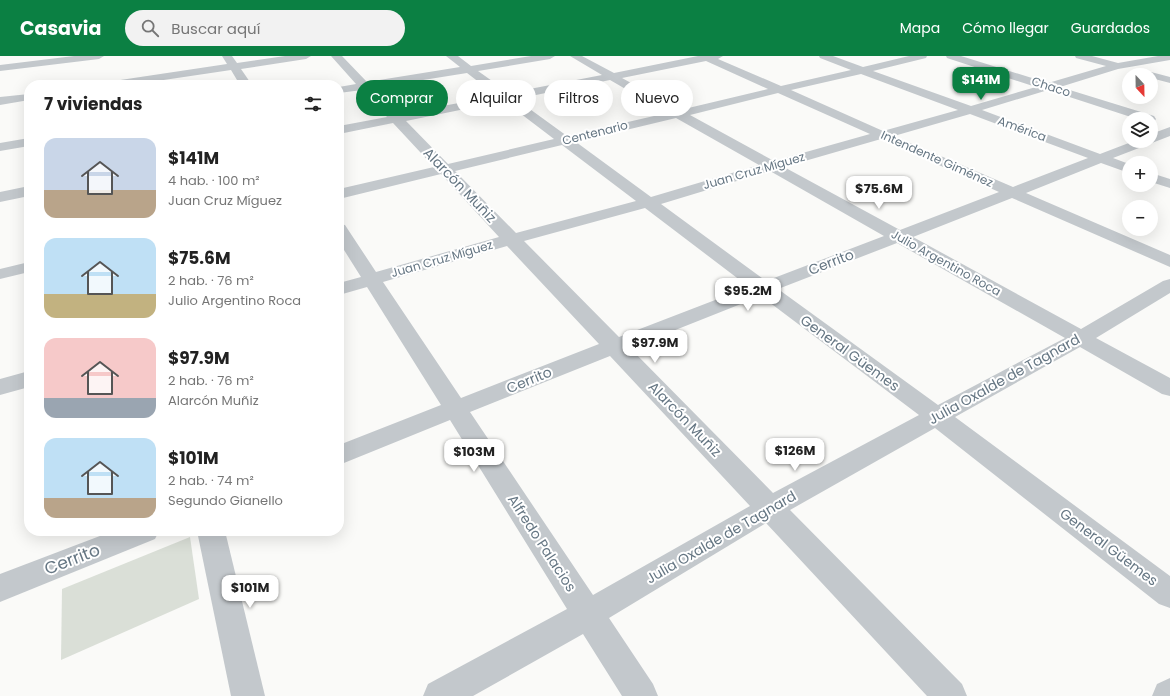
<!DOCTYPE html>
<html lang="es">
<meta charset="utf-8">
<style>
:root{--surface:#fff;--page:#f2f2f2;--text:#222;--muted:#767676;--accent:#0b8043}
body{margin:0;font-family:Poppins,sans-serif;background:var(--page);color:var(--text);height:100vh;display:flex;flex-direction:column;font-size:15px;white-space:nowrap}
*{box-sizing:border-box;margin:0}
p{font-size:13px;color:var(--muted)}
.icon{flex:none;width:22px;height:22px;fill:none;stroke:currentColor;stroke-width:2;stroke-linecap:round;stroke-linejoin:round}
.map{position:relative;flex:1;overflow:hidden}
.drawer{position:absolute;left:24px;top:24px;width:320px;height:456px;display:flex;flex-direction:column;background:var(--surface);border-radius:16px;box-shadow:0 4px 16px #0002}
.drawer>*{flex:none}
.banner{position:absolute;left:356px;top:24px;width:380px;height:36px;display:flex;gap:8px}
.needle{width:26px;rotate:158deg}
.buttons{position:absolute;left:1122px;top:12px;display:grid;gap:8px}
.buttons a{display:grid;place-items:center;width:36px;height:36px;border-radius:50%;background:var(--surface);box-shadow:0 4px 16px #0002;font-size:20px}
.price{position:absolute;translate:-50% -34px;padding:0 9px;border-radius:8px;background:#fff;color:#222;font-size:13px;line-height:26px;filter:drop-shadow(0 1px 2px #0008)}
.price::after{content:'';position:absolute;left:50%;top:24px;width:12px;height:9px;margin-left:-6px;background:inherit;clip-path:polygon(0 0,100% 0,50% 100%)}
.price.selected{background:var(--accent);color:#fff}
ul{padding:0;list-style:none}
li{display:flex;align-items:center;gap:12px;height:100px;padding:0 20px}
li span{display:grid;place-items:center;flex:none;width:112px;height:80px;border-radius:12px;color:#555}
li>.icon{margin-inline-start:auto}
span .icon{width:48px;height:48px;fill:#fffc;stroke-width:1}
li b{font-size:17px}
h2{display:flex;justify-content:space-between;align-items:center;height:48px;padding:0 20px;font-size:17px}
.tag{padding:0 14px;border-radius:18px;background:var(--surface);box-shadow:0 4px 16px #0002;font-size:14px;line-height:36px}
.tag.selected{background:var(--accent);color:#fff}
header{display:flex;align-items:center;gap:24px;box-sizing:border-box;height:56px;padding:0 20px;background:var(--accent);color:#fff}
header strong{font-size:19px}
nav{display:flex;gap:22px;margin-inline-start:auto;font-size:14px}
.search{width:280px;height:36px;background:var(--page);display:flex;align-items:center;gap:10px;box-sizing:border-box;padding:0 14px;border-radius:22px;color:var(--muted);font-size:15px}
.map>svg:first-child{display:block}
.green{fill:#dadfd7}
.lines{fill:none;stroke-linecap:round;stroke-linejoin:round}
.minor{fill:#c3c8cc;fill-rule:evenodd}
.labels{text-anchor:middle;stroke-width:4;stroke-linejoin:round;paint-order:stroke}
.far-street-label{font-size:12px;fill:#657683;stroke:#fff}
.street-label{font-size:14px;fill:#657683;stroke:#fff}
.near-street-label{font-size:17px;fill:#657683;stroke:#fff}
</style>
<header>
<strong>Casavia</strong>
<div class="search"><svg class="icon" aria-label="search" viewBox="0 0 24 24"><circle cx="10" cy="10" r="6"/><path d="M15 15l6 6"/></svg>Buscar aquí</div>
<nav><a>Mapa</a><a>Cómo llegar</a><a>Guardados</a></nav>
</header>
<div class="map">
<svg width="1170" height="640" viewBox="0 0 1170 640">
<rect width="100%" height="100%" fill="#fafaf8"/>
<polygon class="green" points="190,481 199,543 61,604 62,533"/>
<g class="lines">
<g class="minor">
<polygon points="74,0 104,0 99,3 0,15 0,9"/>
<polygon points="222,0 232,0 237,7 285,0 311,0 306,3 241,13 252,29 240,29 231,14 130,29 101,29 107,26 227,8"/>
<path d="M331 0H342L367 26 460 11 446 0H458L471 10 531 0H555L550 3 478 15 509 37 602 19 570 0H582L614 17 698 0H723L718 3 781 30 851 14 820 2 819 0H833L863 11 909 0H927L926 2 873 15 971 50 1036 31 947 2 946 0H961L1048 27 1106 10 1076 2 1075 0H1092L1118 7 1158 0H1170V4L1118 13 1060 31 1154 60 1156 63 1154 66H1151V63H1137L1048 34 982 54 1100 98 1134 85H1151V78L1170 71V80L1113 102 1129 108V117L1101 107 1026 137 1170 199V211L1012 142 913 181 1081 273 1163 225 1170 223V237L1096 282 1170 322V340L1162 338 1080 291 955 361 1170 520V552L1159 548 935 372 790 454 962 628 967 640H927L766 467 609 562 653 628 658 640H622L583 578 473 640H423L428 628 567 553 450 364 339 409V389L441 349 367 231 339 239V227L361 221 339 186V168L345 169 376 216 499 181 441 118 339 143V133L434 111 393 67 339 78V70L387 61 362 34 339 37V31L356 28ZM706 5 768 33 680 54 622 22ZM467 17 497 40 399 58 373 32ZM861 18 958 54 883 75 791 34ZM610 24 667 57 567 80 516 43ZM778 37 870 78 774 105 690 59ZM504 45 554 83 448 108 406 65ZM970 58 1088 102 1013 131 894 80ZM676 62 759 109 651 141 576 86ZM881 83 999 136 900 174 784 111ZM562 89 636 145 516 177 455 115ZM770 115 884 180 766 225 661 148ZM645 152 749 231 619 281 524 185ZM897 187 1065 282 938 349 778 233ZM507 190 599 288 461 342 383 226ZM761 240 919 359 773 437 630 292ZM610 300 750 450 593 539 470 356Z"/>
<polygon points="1151,16 1170,21 1170,27 1151,22 1151,19 1146,19"/>
<polygon points="29,38 29,44 0,49 0,41"/>
<polygon points="29,82 29,90 0,95 0,87"/>
<polygon points="1151,117 1170,123 1170,132 1151,126"/>
<polygon points="29,130 29,140 0,146 0,136"/>
<polygon points="29,206 29,216 0,223 0,213"/>
<polygon points="29,315 29,331 0,339 0,323"/>
<polygon points="113,475 159,475 155,483 0,546 0,518"/>
<polygon points="197,475 225,475 265,640 231,640"/>
<polygon points="1170,622 1170,640 1152,640 1157,628"/>
</g>
</g>
<g class="labels">
<g class="far-street-label">
<text transform="translate(1051 31) rotate(18)" y="4">Chaco</text>
<text transform="translate(1022 73) rotate(20)" y="4">América</text>
<text transform="translate(595 77) rotate(-14)" y="4">Centenario</text>
<text transform="translate(937 103) rotate(24)" y="4">Intendente Giménez</text>
<text transform="translate(754 115) rotate(-16)" y="4">Juan Cruz Míguez</text>
<text transform="translate(442 203) rotate(-16)" y="4">Juan Cruz Míguez</text>
<text transform="translate(946 207) rotate(29)" y="4">Julio Argentino Roca</text>
</g>
<g class="street-label">
<text transform="translate(460 129) rotate(46)" y="5">Alarcón Muñiz</text>
<text transform="translate(831 206) rotate(-21)" y="5">Cerrito</text>
<text transform="translate(850 297) rotate(36)" y="5">General Güemes</text>
<text transform="translate(1004 323) rotate(-29)" y="5">Julia Oxalde de Tagnard</text>
<text transform="translate(529 324) rotate(-22)" y="5">Cerrito</text>
<text transform="translate(685 363) rotate(46)" y="5">Alarcón Muñiz</text>
<text transform="translate(721 481) rotate(-30)" y="5">Julia Oxalde de Tagnard</text>
<text transform="translate(542 487) rotate(57)" y="5">Alfredo Palacios</text>
<text transform="translate(1109 491) rotate(37)" y="5">General Güemes</text>
</g>
<g class="near-street-label">
<text transform="translate(72 503) rotate(-21)" y="6">Cerrito</text>
</g>
</g>
</svg>
<div class="buttons">
<a><svg class="needle" viewBox="-14 -14 28 28"><path d="M0-13l5 13h-10z" fill="#e53935"/><path d="M0 13l5-13h-10z" fill="#767676"/></svg></a>
<a><svg class="icon" aria-label="layers" viewBox="0 0 24 24"><path d="M12 4l9 5-9 5-9-5zM3 14l9 5 9-5"/></svg></a>
<a>+</a>
<a>−</a>
</div>
<b class="price selected" style="left:981px;top:45px">$141M</b>
<b class="price" style="left:879px;top:154px">$75.6M</b>
<b class="price" style="left:748px;top:256px">$95.2M</b>
<b class="price" style="left:655px;top:308px">$97.9M</b>
<b class="price" style="left:795px;top:416px">$126M</b>
<b class="price" style="left:474px;top:417px">$103M</b>
<b class="price" style="left:250px;top:553px">$101M</b>
<div class="banner">
<a class="tag selected">Comprar</a>
<a class="tag">Alquilar</a>
<a class="tag">Filtros</a>
<a class="tag">Nuevo</a>
</div>
<section class="drawer">
<h2>7 viviendas<svg class="icon" aria-label="filters" viewBox="0 0 24 24"><path d="M4 7h16M4 17h16"/><circle cx="9" cy="7" r="2"/><circle cx="15" cy="17" r="2"/></svg></h2>
<ul>
<li><span style="background:linear-gradient(#c9d6e8 65%,#b9a48a 0)"><svg class="icon" aria-label="home" viewBox="0 0 24 24"><path d="M3 11l9-7 9 7M6 9v11h12V9"/></svg></span><div><b>$141M</b><p>4 hab. · 100 m²</p><p>Juan Cruz Míguez</p></div></li>
<li><span style="background:linear-gradient(#bfe0f5 70%,#c2b280 0)"><svg class="icon" aria-label="home" viewBox="0 0 24 24"><path d="M3 11l9-7 9 7M6 9v11h12V9"/></svg></span><div><b>$75.6M</b><p>2 hab. · 76 m²</p><p>Julio Argentino Roca</p></div></li>
<li><span style="background:linear-gradient(#f6c9c9 75%,#9aa5b1 0)"><svg class="icon" aria-label="home" viewBox="0 0 24 24"><path d="M3 11l9-7 9 7M6 9v11h12V9"/></svg></span><div><b>$97.9M</b><p>2 hab. · 76 m²</p><p>Alarcón Muñiz</p></div></li>
<li><span style="background:linear-gradient(#bfe0f5 75%,#b9a48a 0)"><svg class="icon" aria-label="home" viewBox="0 0 24 24"><path d="M3 11l9-7 9 7M6 9v11h12V9"/></svg></span><div><b>$101M</b><p>2 hab. · 74 m²</p><p>Segundo Gianello</p></div></li>
</ul>
</section>
</div>
